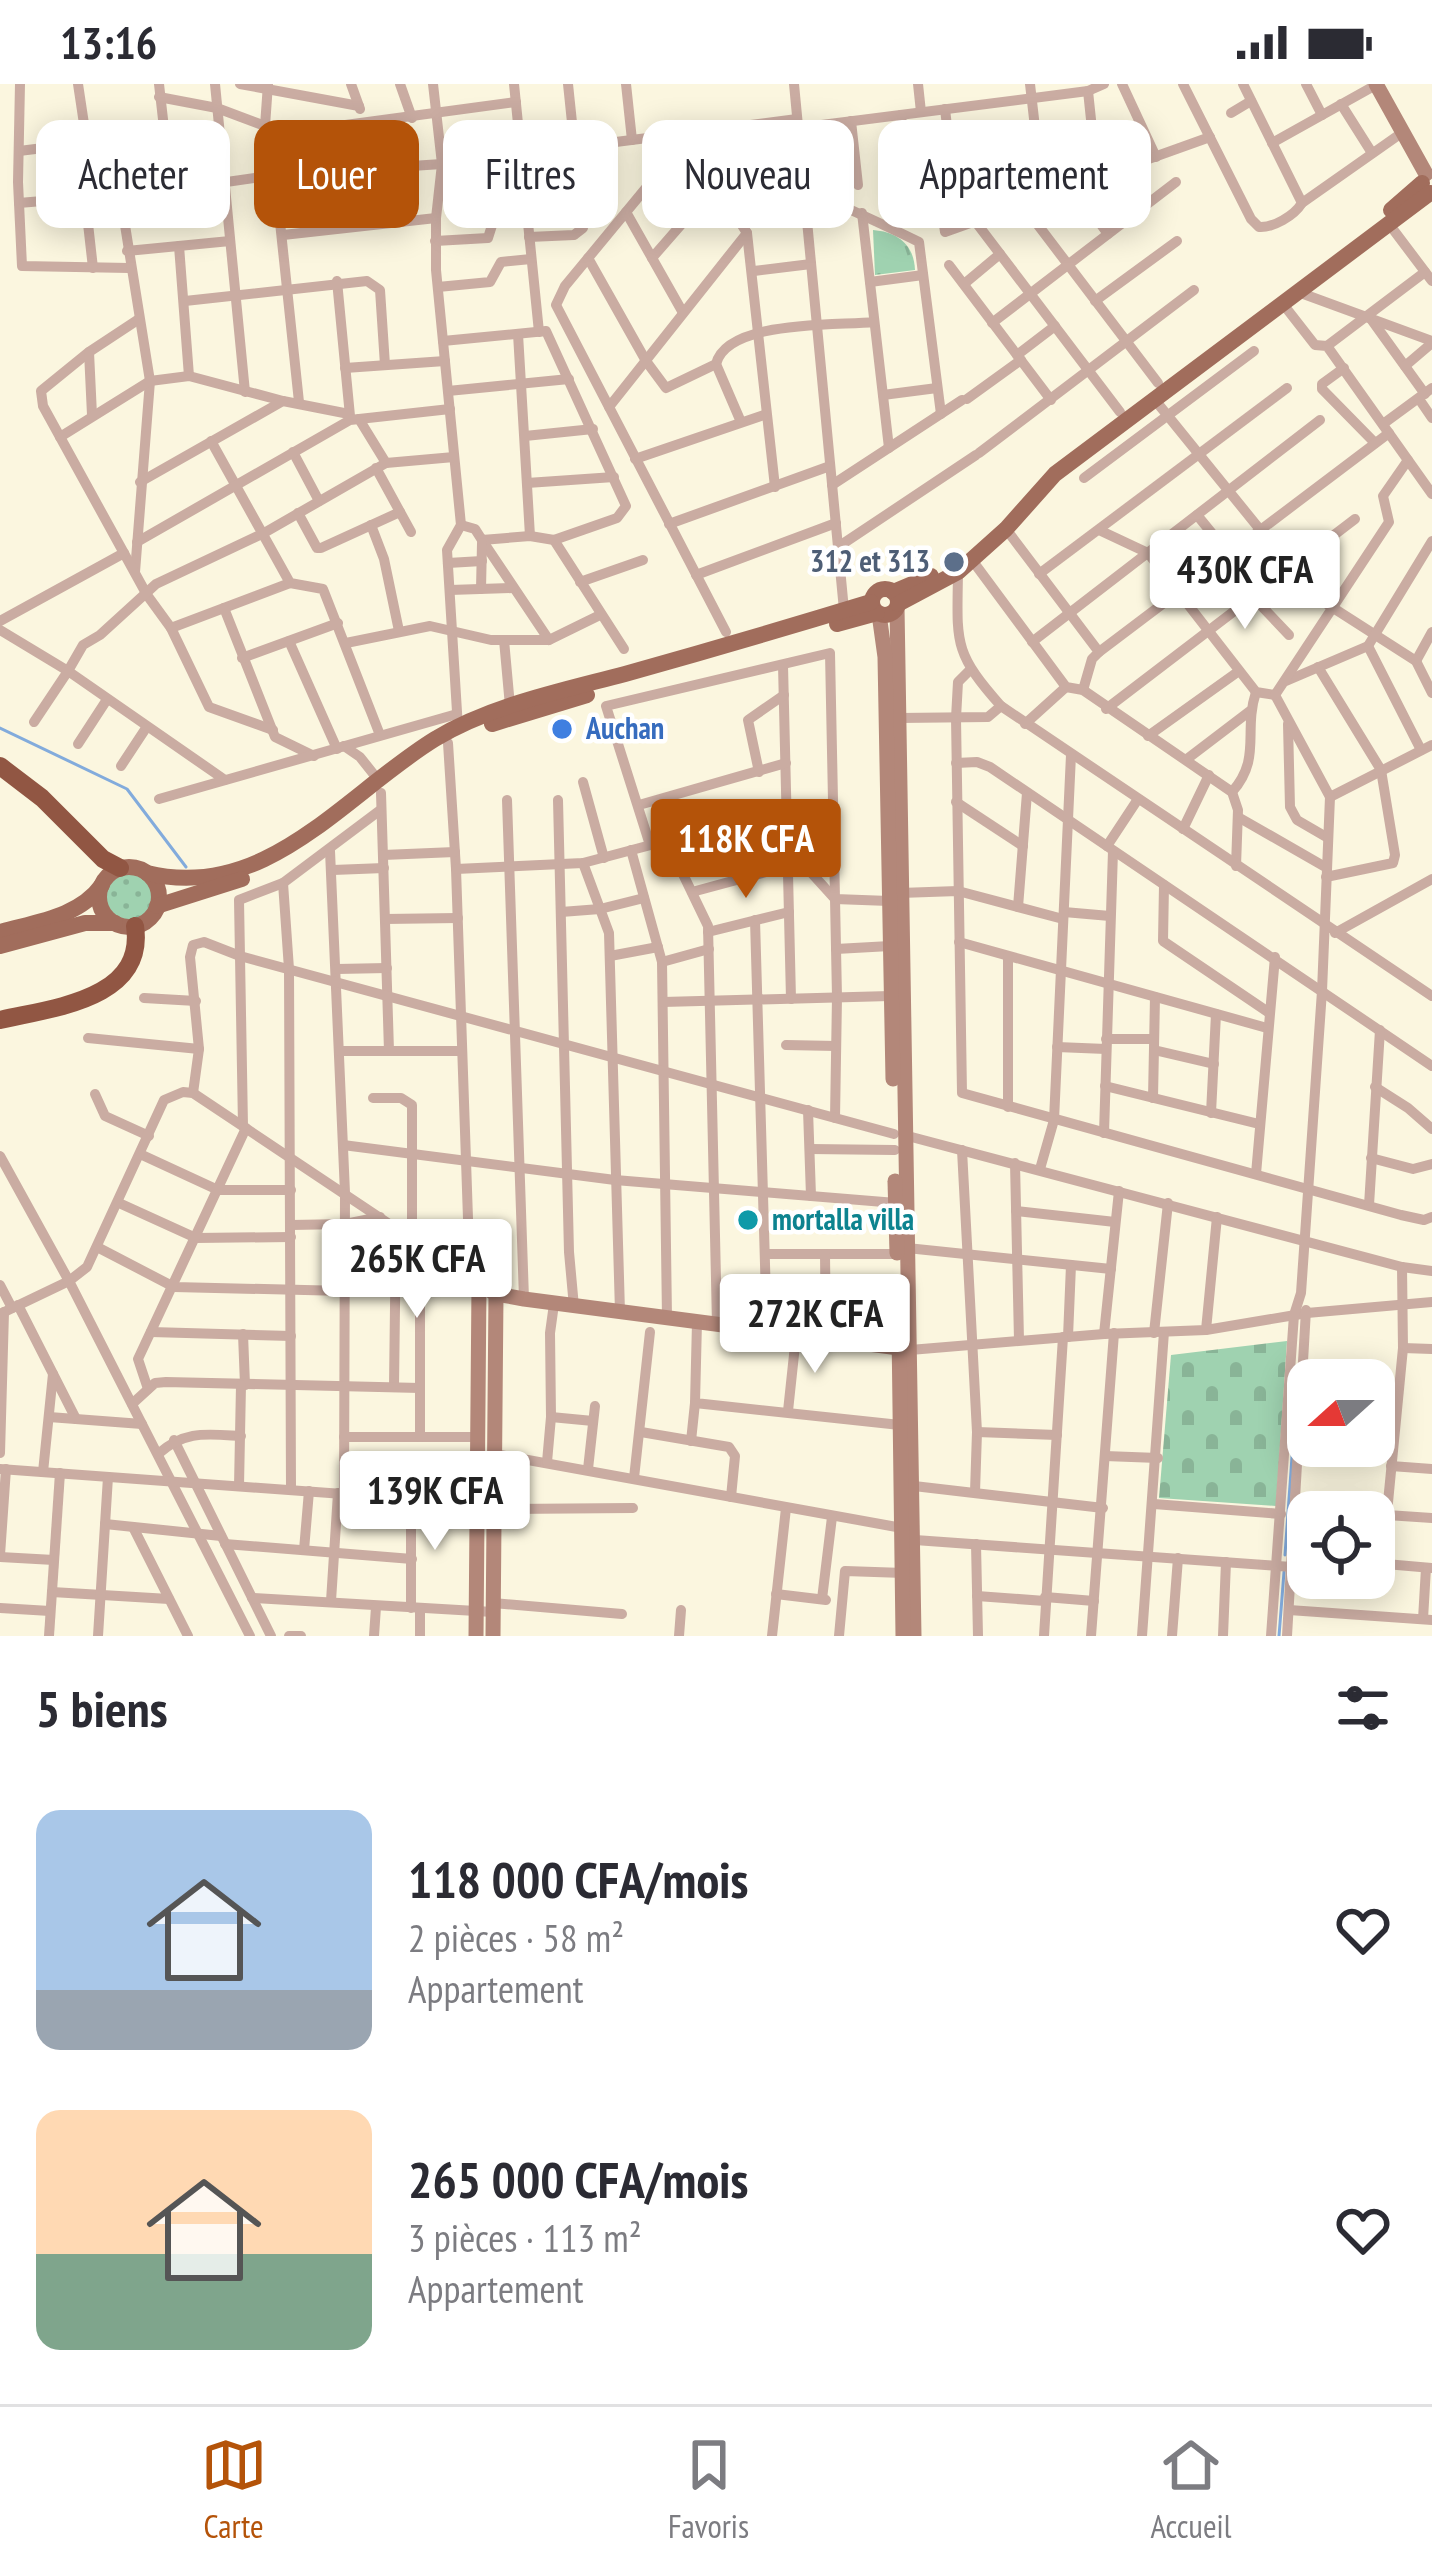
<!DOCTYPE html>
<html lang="fr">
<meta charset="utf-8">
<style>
:root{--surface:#fff;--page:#f7f7f7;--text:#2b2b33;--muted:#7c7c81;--line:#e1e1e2;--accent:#b45309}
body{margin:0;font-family:"PT Sans Narrow",sans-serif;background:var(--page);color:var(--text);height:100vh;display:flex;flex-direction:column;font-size:45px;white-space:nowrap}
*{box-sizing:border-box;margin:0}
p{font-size:39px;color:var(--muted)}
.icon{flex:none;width:66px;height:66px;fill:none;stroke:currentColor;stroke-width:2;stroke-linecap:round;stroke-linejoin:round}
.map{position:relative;height:1552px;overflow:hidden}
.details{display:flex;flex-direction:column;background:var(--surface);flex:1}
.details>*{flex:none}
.top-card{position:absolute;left:36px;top:36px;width:1362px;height:108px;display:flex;gap:24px}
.needle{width:78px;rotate:249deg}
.controls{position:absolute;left:1287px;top:1275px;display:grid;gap:24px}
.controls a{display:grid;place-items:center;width:108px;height:108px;border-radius:24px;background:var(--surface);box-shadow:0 6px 30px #0003;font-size:60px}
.price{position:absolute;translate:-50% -102px;padding:0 27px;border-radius:12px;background:#fff;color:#222;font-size:39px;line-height:78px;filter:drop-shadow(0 3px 6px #0008)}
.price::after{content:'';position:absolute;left:50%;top:72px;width:36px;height:27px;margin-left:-18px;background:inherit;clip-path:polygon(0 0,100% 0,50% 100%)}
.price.selected{background:var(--accent);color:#fff}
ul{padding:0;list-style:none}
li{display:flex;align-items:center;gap:36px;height:300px;padding:0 36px}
li span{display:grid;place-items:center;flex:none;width:336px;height:240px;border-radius:24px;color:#555}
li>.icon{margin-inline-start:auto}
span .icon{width:144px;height:144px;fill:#fffc;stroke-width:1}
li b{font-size:51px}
h2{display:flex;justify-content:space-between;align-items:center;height:144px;padding:0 36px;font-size:51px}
.chip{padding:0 42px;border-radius:24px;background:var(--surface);box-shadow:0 6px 30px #0003;font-size:42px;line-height:108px}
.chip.selected{background:var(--accent);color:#fff}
.status{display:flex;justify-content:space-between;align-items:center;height:84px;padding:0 60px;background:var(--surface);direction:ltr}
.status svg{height:33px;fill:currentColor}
.dock{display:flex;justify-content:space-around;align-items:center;height:168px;border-top:3px solid var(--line);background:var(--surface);font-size:33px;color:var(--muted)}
.dock a{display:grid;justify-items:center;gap:6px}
.dock .selected{color:var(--accent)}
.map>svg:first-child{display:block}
.grass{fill:url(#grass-dots)}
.cemetery{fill:url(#cemetery-stones)}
.park{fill:url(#park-tufts)}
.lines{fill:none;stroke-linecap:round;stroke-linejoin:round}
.stream{stroke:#82abdc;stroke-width:3}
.street{stroke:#caaca2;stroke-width:10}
.secondary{stroke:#b38779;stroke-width:15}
.primary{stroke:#a16d5c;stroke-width:16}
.highway{stroke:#915643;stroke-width:18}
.service-dot{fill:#5c6f8a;stroke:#fff;stroke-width:4.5}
.shop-dot{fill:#3f7fe0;stroke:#fff;stroke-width:4.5}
.culture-dot{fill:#0f9aa8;stroke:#fff;stroke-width:4.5}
.labels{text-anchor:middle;stroke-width:9;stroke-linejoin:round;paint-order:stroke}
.service-label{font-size:30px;font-weight:bold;fill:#4e5e75;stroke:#fff;text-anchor:end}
.shop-label{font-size:30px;font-weight:bold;fill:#366cbe;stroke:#fff;text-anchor:start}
.culture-label{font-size:30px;font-weight:bold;fill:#0d838f;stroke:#fff;text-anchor:start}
</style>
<div class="status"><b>13:16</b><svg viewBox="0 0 49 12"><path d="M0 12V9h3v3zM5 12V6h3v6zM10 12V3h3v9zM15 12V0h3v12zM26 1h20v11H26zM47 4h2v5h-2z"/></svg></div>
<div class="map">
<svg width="1432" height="1552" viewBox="0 0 1432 1552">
<defs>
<pattern id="grass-dots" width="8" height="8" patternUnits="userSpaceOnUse" patternTransform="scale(3)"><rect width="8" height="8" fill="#9fd2b0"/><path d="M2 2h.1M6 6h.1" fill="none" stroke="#89b497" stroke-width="1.8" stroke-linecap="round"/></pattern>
<pattern id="cemetery-stones" width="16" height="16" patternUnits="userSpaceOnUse" patternTransform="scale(3)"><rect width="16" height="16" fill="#9fd2b0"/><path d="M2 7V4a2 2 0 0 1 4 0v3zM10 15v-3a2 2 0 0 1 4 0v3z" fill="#89b497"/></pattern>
<pattern id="park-tufts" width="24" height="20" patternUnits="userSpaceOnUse" patternTransform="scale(3)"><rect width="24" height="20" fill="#9fd2b0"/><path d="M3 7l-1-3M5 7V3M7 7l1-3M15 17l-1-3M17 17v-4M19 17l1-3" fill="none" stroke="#89b497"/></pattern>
</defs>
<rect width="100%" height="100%" fill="#fbf6df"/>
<circle class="grass" cx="130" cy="812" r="24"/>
<polygon class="cemetery" points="1287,1257 1276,1422 1159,1414 1171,1271"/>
<path class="park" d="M873 146C898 148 914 161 915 186L875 191Z"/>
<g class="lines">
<g class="stream">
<polyline points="0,644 127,705 186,783"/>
<polyline points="1285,1471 1293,1359"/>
<polyline points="1279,1552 1284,1488"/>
</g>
<g class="street">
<polyline points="20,0 18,98 22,182 129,184"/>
<polyline points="78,0 95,113"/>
<polyline points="159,0 171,106"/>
<polyline points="215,0 245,308"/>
<polyline points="240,0 359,22"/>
<polyline points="268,0 265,42 275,91 299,318"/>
<polyline points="351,0 360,25"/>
<polyline points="400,0 412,34"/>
<polyline points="433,0 442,80 436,134 436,186 461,441 447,466 458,644"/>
<polyline points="514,0 539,248"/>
<polyline points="626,0 632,56"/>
<polyline points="794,0 844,526"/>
<polyline points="918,0 921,28"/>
<polyline points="1030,0 1043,113"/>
<polyline points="1122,0 1156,73"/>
<path d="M1183 0 1251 135 1259 143C1273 144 1294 132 1302 119L1403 48"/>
<polyline points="1243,0 1302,119"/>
<polyline points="1306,0 1322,31"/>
<polyline points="1088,7 1092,45"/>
<polyline points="159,13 217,24 265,42 301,47 516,18"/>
<polyline points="1341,20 1372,69"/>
<polyline points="945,25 952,85"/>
<polyline points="1231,29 1251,17"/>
<polyline points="901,31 907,91 1038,75"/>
<polyline points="851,37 858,101"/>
<polyline points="798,44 1088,7 1104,0"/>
<path d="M689 49C764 90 843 120 919 158L941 330"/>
<polyline points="651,54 655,93 740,138 747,149 775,403"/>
<polyline points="167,58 218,54"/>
<polyline points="1272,59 1376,1"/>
<polyline points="19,67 166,49"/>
<polyline points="985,81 990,132"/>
<polyline points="936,87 945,148 1210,53"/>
<polyline points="655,93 565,202 556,221 726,548"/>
<polyline points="1073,102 1108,150"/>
<polyline points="120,110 150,297 135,488"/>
<polyline points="85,113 93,184"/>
<polyline points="19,119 171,106 275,91 442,80 797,35"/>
<polyline points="1022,120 1158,299"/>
<polyline points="626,128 682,227"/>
<polyline points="862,129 889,364"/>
<polyline points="975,137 1120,328"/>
<polyline points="1389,140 1432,197"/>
<polyline points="283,151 436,134"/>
<polyline points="529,153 574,151 583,144 568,0"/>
<polyline points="435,157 488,154 494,135 527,129"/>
<polyline points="179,162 189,292"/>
<polyline points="127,167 230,157"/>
<path d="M588 174 646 277 666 304 716 280C727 236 835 242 874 238"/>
<polyline points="652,174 700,119"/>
<polyline points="949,181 1051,316"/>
<polyline points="754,187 811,180"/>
<polyline points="337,197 350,332"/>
<polyline points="870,198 923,191"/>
<polyline points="964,200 1000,170"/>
<polyline points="438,203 490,198 501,178 531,175"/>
<polyline points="1298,208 1432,257"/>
<polyline points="185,217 367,197 380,206 385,281"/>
<polyline points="1095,217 1177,157"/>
<polyline points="1283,220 1315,261 1327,262 1432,410"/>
<polyline points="139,235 89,268 41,307 43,322 147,511 171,544 290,499"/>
<polyline points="1371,235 1425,310"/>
<polyline points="992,239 1176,98"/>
<polyline points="518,250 530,452"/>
<polyline points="443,257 546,247 626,422 617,434 554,456 530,452 482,456 475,445 461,441"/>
<polyline points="1327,262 1425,188"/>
<polyline points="89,268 92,331"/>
<polyline points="1017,271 1055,242"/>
<polyline points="716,280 741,338"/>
<polyline points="1405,282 1432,259"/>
<polyline points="345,284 445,277"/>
<polyline points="1344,284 1322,300 1322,305 1375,359"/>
<polyline points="448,307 569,295"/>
<polyline points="883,311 937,304"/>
<polyline points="967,315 1021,276"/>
<polyline points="1419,315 1432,334"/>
<polyline points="1155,316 1313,511 1416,577 1432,609"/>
<polyline points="609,323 747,149"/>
<polyline points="359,335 386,379"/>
<polyline points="1383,340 1432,304"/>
<polyline points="525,352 593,345"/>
<polyline points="60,353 150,297 189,292 283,317"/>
<polyline points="211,357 290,499 323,505 380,651"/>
<polyline points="293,368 319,417"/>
<polyline points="979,369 1194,206"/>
<polyline points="635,375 764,331"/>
<polyline points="376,384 411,448"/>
<polyline points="1084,394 1254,267"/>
<polyline points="140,398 283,317 349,330"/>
<polyline points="527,399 614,393"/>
<polyline points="832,401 962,316"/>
<polyline points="298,429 317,464 321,464 400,428"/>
<polyline points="1197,431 1228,469"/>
<polyline points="669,440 830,382"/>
<polyline points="371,441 384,475 399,547"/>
<polyline points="1006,445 1099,568 1092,575 1083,606"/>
<polyline points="1099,446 1148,469 1256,608 1275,611"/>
<polyline points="482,456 549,556 600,531"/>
<polyline points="554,456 624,565"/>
<polyline points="137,458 350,336 450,325"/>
<polyline points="838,463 976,371"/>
<polyline points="972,476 1066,603 1083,606 1232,708 1238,726 1236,782"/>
<polyline points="448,479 482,477"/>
<path d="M958 488C957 559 953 568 1001 622L1432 912"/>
<polyline points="1039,490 1287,304"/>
<polyline points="696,491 836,439"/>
<polyline points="580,498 643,476"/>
<polyline points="481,505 482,459"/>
<polyline points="450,506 513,504"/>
<polyline points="1252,512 1289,551"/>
<polyline points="224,524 275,653 314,672"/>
<polyline points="0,537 124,469"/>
<polyline points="171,544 209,623 273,646"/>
<polyline points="0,546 68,587 83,561 100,551 156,500 264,449 386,379 454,373"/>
<polyline points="504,556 510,622"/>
<polyline points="289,557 337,665"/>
<polyline points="1032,558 1320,336"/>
<polyline points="346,559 430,542 491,556 549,556"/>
<polyline points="1368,562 1421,666"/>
<polyline points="1099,568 1389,349"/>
<polyline points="242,574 338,539"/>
<polyline points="1416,577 1432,548"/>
<polyline points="783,581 791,915"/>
<polyline points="1318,583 1381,686 1395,771 1393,779 1326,793"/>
<polyline points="970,586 958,598 956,634 962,1009 1401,1131 1424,1136 1432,1133"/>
<polyline points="1286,597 1368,562 1432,457"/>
<polyline points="1275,611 1389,438 1383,412 1408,376"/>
<polyline points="1106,625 1355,435"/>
<polyline points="899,634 988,633 1001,622"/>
<polyline points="34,638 68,587 225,696"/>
<polyline points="1025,640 1066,603"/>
<polyline points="1288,640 1290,723 1297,736 1328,754"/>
<polyline points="1148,652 1239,587"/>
<polyline points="448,659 456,785 470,1193"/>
<polyline points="78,660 106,617"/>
<polyline points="344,662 360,673 379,697"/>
<polyline points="1187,675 1250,627"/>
<polyline points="956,679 977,678 990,683 1432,982"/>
<polyline points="121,682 146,644"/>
<polyline points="759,688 748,636 784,611"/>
<polyline points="583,698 604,774"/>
<path d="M1232 708C1262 674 1243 648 1256 608"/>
<polyline points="381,709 389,967"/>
<polyline points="1330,713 1432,661"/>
<polyline points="159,715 457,630"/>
<polyline points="507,716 524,1215"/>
<polyline points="558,716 569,1168 574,1223"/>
<polyline points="956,718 1023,762"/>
<polyline points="639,721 786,679"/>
<polyline points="1238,733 1327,784"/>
<polyline points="1183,745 1209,691"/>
<polyline points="667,757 708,842 717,1240"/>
<polyline points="650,761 606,622 830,569 837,913 835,1034"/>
<polyline points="787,762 835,815 889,817"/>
<polyline points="1107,762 1138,715"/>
<polyline points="631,766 662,878 667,1234"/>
<polyline points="330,767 345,1109 344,1409"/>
<polyline points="383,771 455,768"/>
<polyline points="583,779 609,849 620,1228"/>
<polyline points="456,785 583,779 726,741 730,746 787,731"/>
<polyline points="333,786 384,784"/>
<polyline points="283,799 289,885 291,1406"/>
<polyline points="1164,801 1163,857 1268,928"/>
<polyline points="692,808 788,782"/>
<polyline points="900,809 958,807 1063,835"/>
<polyline points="1018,823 1027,709"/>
<polyline points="561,828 600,825 644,814"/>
<polyline points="1064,828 1110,832"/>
<polyline points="385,835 458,834"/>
<polyline points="755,836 767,1249"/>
<polyline points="708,848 789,828"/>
<polyline points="1335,849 1432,795"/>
<polyline points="959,858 1267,944"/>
<polyline points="836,865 890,862"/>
<polyline points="610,872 658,863"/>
<polyline points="662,878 709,865"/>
<polyline points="337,885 387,884"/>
<polyline points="144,914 196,917"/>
<polyline points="663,918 890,912"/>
<polyline points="88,954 199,965"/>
<polyline points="1106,955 1154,955"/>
<polyline points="786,961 836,962"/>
<polyline points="1057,963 1106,965"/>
<polyline points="1154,966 1214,980"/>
<polyline points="340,967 462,967"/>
<polyline points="1105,1002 1259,1040"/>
<polyline points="1375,1003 1408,1024 1432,1045"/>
<polyline points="193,1009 199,965 190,873 193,861 204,858 240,872 894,1050"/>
<polyline points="95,1010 105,1032 149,1052"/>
<polyline points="373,1014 401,1014 412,1021 412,1154"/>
<polyline points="1153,1014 1155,913"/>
<polyline points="1008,1023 1008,873"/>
<polyline points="808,1026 811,1112"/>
<polyline points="1211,1029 1216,930"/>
<polyline points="243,1042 239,816 283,799 379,727"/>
<polyline points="1104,1049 1113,767"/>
<polyline points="904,1051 1402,1183 1432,1187"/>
<polyline points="343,1061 615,1096 896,1119"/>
<polyline points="810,1065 895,1066"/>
<polyline points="962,1066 977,1348 975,1408"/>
<polyline points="140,1070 218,1106 291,1106"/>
<polyline points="0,1072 69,1197 250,1552"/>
<polyline points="1371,1074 1413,1085 1432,1080"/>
<polyline points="1015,1079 1019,1256"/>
<polyline points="1040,1085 1054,1036 1071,671"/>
<polyline points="1256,1090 1275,873"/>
<polyline points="119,1119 196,1154 291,1153"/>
<polyline points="1369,1121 1380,946"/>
<polyline points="1016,1127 1115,1138"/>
<polyline points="291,1141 345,1140 380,1133"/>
<polyline points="99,1164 174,1203 345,1207"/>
<polyline points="907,1164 1111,1185"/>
<polyline points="765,1170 897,1170"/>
<polyline points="825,1170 826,1256"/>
<polyline points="0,1201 12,1224"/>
<polyline points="554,1220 550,1249 551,1333 593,1337"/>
<polyline points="18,1221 76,1335"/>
<polyline points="0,1230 69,1197 87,1183 164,1016 183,1008 193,1009 479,1200"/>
<polyline points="697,1238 695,1319 900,1341"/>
<polyline points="1206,1246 1217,1133"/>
<polyline points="151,1248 291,1252"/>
<polyline points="1154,1249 1168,1119"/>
<polyline points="243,1250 245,1301"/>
<polyline points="1104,1250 1119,1107"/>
<polyline points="1068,1253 1071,1181"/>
<polyline points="1403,1264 1432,1265"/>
<polyline points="910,1266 1104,1250 1206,1246 1307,1229 1432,1218"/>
<polyline points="394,1303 396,1143"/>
<polyline points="148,1305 138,1275 246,1044"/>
<polyline points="132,1320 155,1299 166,1298 420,1304"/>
<polyline points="788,1327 796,1252"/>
<polyline points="49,1333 142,1340"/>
<polyline points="641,1348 729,1363 735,1372 731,1413"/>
<polyline points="977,1348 1057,1351"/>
<polyline points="344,1353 479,1353"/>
<polyline points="420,1353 420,1159"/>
<polyline points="174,1356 271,1552"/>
<polyline points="691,1357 695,1319"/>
<polyline points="0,1369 4,1228"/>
<path d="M158 1370C185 1346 206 1350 241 1352"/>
<polyline points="495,1370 902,1444"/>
<polyline points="1105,1372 1158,1374"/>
<polyline points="547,1378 551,1333"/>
<polyline points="1391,1382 1432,1385"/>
<polyline points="0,1385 494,1421"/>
<polyline points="588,1385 595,1322"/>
<polyline points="43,1388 53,1290"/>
<polyline points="634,1394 650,1248"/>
<polyline points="239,1402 241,1301"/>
<polyline points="914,1402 1103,1424"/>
<polyline points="411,1414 411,1524"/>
<polyline points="1154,1420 1281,1430"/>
<polyline points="494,1425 633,1424"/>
<polyline points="1387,1431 1432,1434"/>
<polyline points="105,1440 221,1452"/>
<polyline points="133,1443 188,1552"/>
<polyline points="915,1456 1292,1483"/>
<polyline points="225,1460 412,1475"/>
<polyline points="976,1460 978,1552"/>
<polyline points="304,1466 309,1407"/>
<polyline points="0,1471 6,1385"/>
<polyline points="0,1473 54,1476"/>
<polyline points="1374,1479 1432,1484"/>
<polyline points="1382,1480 1403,1264 1402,1183"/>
<polyline points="52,1508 169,1515"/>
<polyline points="776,1510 826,1516"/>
<polyline points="977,1512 1045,1517"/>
<polyline points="1045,1513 1094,1517"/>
<polyline points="252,1514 493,1528"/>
<polyline points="822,1515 832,1433"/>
<polyline points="331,1517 338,1409"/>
<polyline points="493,1519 622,1530"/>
<polyline points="0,1524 50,1527"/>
<polyline points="1289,1526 1432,1536"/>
<polyline points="1423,1535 1426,1484"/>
<polyline points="49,1552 60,1389"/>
<polyline points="98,1552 108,1393"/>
<polyline points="289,1552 301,1552"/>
<polyline points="374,1552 376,1523"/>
<polyline points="420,1552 420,1524"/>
<polyline points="679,1552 681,1526"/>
<polyline points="772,1552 786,1424"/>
<polyline points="839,1552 845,1487 904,1489"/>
<polyline points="1044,1552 1063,1253"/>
<polyline points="1091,1552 1114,1249"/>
<polyline points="1142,1552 1164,1248"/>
<polyline points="1172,1552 1178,1474"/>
<polyline points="1223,1552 1226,1478"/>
<polyline points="1271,1552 1294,1231 1301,1209 1322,907 1330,713 1275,611"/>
<polyline points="1287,1552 1306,1226"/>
</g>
<g class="secondary">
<polyline points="1376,0 1426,90"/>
<polyline points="897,523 914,1552"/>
<polyline points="879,530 885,573 893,995"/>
<polyline points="895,1097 897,1169"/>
<polyline points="479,1200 496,1210 524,1215 899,1264"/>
<polyline points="899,1247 903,1552"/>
<polyline points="476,1552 479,1200"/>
<polyline points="493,1552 496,1210"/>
</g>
<g class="primary">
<polyline points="1391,126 1422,99"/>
<circle cx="885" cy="518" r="13"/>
<polyline points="893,508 931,492"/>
<polyline points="898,520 958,488 1006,445 1055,390 1430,109"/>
<polyline points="837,540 877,529"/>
<polyline points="492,640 587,611"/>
<circle cx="129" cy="813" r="30"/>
<path d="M147 789C266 818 344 711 435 655 492 621 561 607 625 590 707 567 789 543 871 518"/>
<polyline points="157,822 242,795"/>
<path d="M0 848C36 838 79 833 102 801"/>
<polyline points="0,862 85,839 115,839"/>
</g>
<g class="highway">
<polyline points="0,682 42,714 103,775 120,784"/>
<path d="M0 936C51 924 146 916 135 842"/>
</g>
</g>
<circle class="service-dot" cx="954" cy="478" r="12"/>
<circle class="shop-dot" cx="562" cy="645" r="12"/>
<circle class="culture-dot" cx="748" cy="1136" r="12"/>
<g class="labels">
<g class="service-label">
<text x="930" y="488">312 et 313</text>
</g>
<g class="shop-label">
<text x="586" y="655">Auchan</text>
</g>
<g class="culture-label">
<text x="772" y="1146">mortalla villa</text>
</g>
</g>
</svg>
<div class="controls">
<a><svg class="needle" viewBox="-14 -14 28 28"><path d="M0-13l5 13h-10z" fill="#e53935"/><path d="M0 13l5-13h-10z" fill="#7c7c81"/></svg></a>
<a><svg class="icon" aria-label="locate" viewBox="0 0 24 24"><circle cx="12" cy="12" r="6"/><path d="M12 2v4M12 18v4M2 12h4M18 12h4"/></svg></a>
</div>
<b class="price" style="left:1245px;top:548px">430K CFA</b>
<b class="price selected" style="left:746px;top:817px">118K CFA</b>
<b class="price" style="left:417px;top:1237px">265K CFA</b>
<b class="price" style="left:815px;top:1292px">272K CFA</b>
<b class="price" style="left:435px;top:1469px">139K CFA</b>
<div class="top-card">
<a class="chip">Acheter</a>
<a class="chip selected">Louer</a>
<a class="chip">Filtres</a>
<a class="chip">Nouveau</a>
<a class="chip">Appartement</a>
</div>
</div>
<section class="details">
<h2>5 biens<svg class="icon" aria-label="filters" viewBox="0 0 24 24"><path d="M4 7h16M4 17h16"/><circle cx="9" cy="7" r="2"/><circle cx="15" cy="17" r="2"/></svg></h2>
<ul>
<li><span style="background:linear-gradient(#a9c7e8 75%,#9aa5b1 0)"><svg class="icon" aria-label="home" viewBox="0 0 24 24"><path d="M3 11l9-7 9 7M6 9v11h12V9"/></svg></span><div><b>118 000 CFA/mois</b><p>2 pièces · 58 m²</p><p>Appartement</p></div><svg class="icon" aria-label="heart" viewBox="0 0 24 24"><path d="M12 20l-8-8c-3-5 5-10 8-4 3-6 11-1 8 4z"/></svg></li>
<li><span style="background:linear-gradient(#ffd9b3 60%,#7fa58c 0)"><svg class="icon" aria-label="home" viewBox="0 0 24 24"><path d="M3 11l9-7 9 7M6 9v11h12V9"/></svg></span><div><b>265 000 CFA/mois</b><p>3 pièces · 113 m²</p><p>Appartement</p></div><svg class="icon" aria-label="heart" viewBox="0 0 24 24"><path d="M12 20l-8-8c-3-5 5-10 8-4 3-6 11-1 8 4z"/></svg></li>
</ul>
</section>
<nav class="dock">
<a class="selected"><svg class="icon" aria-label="map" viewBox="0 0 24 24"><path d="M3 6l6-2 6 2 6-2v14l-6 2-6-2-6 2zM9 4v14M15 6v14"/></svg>Carte</a>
<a><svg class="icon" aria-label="saved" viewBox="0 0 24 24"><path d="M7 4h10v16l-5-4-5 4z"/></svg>Favoris</a>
<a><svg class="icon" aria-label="home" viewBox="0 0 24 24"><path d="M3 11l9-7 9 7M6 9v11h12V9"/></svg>Accueil</a>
</nav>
